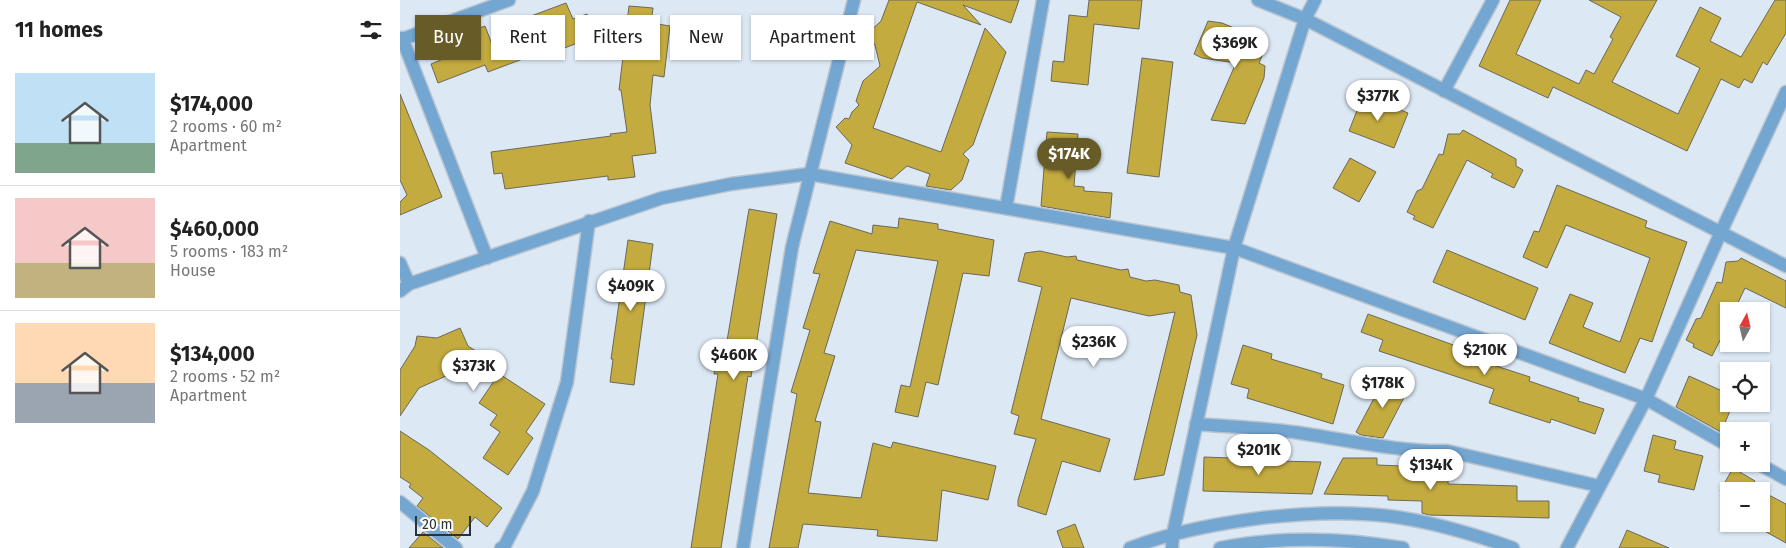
<!DOCTYPE html>
<meta charset="utf-8">
<style>
:root{--surface:#fff;--page:#f6f6f6;--text:#222;--muted:#767676;--line:#e0e0e0;--accent:#675c28}
body{margin:0;font-family:"Fira Sans",sans-serif;background:var(--page);color:var(--text);height:100vh;display:flex;flex-direction:column;font-size:19px;white-space:nowrap}
*{box-sizing:border-box;margin:0}
p{font-size:16px;color:var(--muted)}
.icon{flex:none;width:28px;height:28px;fill:none;stroke:currentColor;stroke-width:2;stroke-linecap:round;stroke-linejoin:round}
.map{position:relative;flex:1;overflow:hidden}
.panel{display:flex;flex-direction:column;background:var(--surface);width:400px}
.panel>*{flex:none}
.guide{position:absolute;left:15px;top:15px;width:475px;height:45px;display:flex;gap:10px}
.needle{width:32px;rotate:8deg}
.fabs{position:absolute;left:1320px;top:302px;display:grid;gap:10px}
.fabs a{display:grid;place-items:center;width:50px;height:50px;border-radius:0px;background:var(--surface);box-shadow:0 1px 4px #0004;font-size:25px}
.scale{position:absolute;left:15px;bottom:12px;width:56px;box-sizing:border-box;padding-left:5px;border:2px solid #2c3236;border-top:0;font-size:14px;line-height:18px;white-space:nowrap;color:#2c3236;-webkit-text-stroke:4px #fff;paint-order:stroke}
.price{position:absolute;translate:-50% -42px;padding:0 11px;border-radius:18px;background:#fff;color:#222;font-size:16px;line-height:32px;filter:drop-shadow(0 1px 2px #0008)}
.price::after{content:'';position:absolute;left:50%;top:30px;width:15px;height:11px;margin-left:-8px;background:inherit;clip-path:polygon(0 0,100% 0,50% 100%)}
.price.current{background:var(--accent);color:#fff}
ul{padding:0;list-style:none}
li{display:flex;align-items:center;gap:15px;height:125px;padding:0 15px}
li+li{border-top:1px solid var(--line)}
li span{display:grid;place-items:center;flex:none;width:140px;height:100px;border-radius:0px;color:#555}
li>.icon{margin-inline-start:auto}
span .icon{width:60px;height:60px;fill:#fffc;stroke-width:1}
li b{font-size:21px}
h2{display:flex;justify-content:space-between;align-items:center;height:60px;padding:0 15px;font-size:21px}
.pill{padding:0 18px;border-radius:0px;background:var(--surface);box-shadow:0 1px 4px #0004;font-size:18px;line-height:45px}
.pill.current{background:var(--accent);color:#fff}
main{display:flex;flex:1;min-height:0}
.map>svg:first-child{display:block}
.building{fill:#c3ab40;stroke:#6b685a}
.lines{fill:none;stroke-linecap:round;stroke-linejoin:round}
.minor-casing{stroke:#b9c4cf;stroke-width:15}
.tertiary-casing{stroke:#b9c4cf;stroke-width:15}
.minor{stroke:#74a6d2;stroke-width:12}
.tertiary{stroke:#74a6d2;stroke-width:12}
</style>
<main>
<section class="panel">
<h2>11 homes<svg class="icon" aria-label="filters" viewBox="0 0 24 24"><path d="M4 7h16M4 17h16"/><circle cx="9" cy="7" r="2"/><circle cx="15" cy="17" r="2"/></svg></h2>
<ul>
<li><span style="background:linear-gradient(#bfe0f5 70%,#7fa58c 0)"><svg class="icon" aria-label="home" viewBox="0 0 24 24"><path d="M3 11l9-7 9 7M6 9v11h12V9"/></svg></span><div><b>$174,000</b><p>2 rooms · 60 m²</p><p>Apartment</p></div></li>
<li><span style="background:linear-gradient(#f6c9c9 65%,#c2b280 0)"><svg class="icon" aria-label="home" viewBox="0 0 24 24"><path d="M3 11l9-7 9 7M6 9v11h12V9"/></svg></span><div><b>$460,000</b><p>5 rooms · 183 m²</p><p>House</p></div></li>
<li><span style="background:linear-gradient(#ffd9b3 60%,#9aa5b1 0)"><svg class="icon" aria-label="home" viewBox="0 0 24 24"><path d="M3 11l9-7 9 7M6 9v11h12V9"/></svg></span><div><b>$134,000</b><p>2 rooms · 52 m²</p><p>Apartment</p></div></li>
</ul>
</section>
<div class="map">
<svg width="1386" height="548" viewBox="0 0 1386 548">
<rect width="100%" height="100%" fill="#dce9f5"/>
<g class="building">
<polygon points="489,0 619,0 611,23 563,5 581,25 517,2 473,128 541,152 585,28 606,52 573,145 563,154 569,160 562,180 551,190 526,186 530,174 507,166 492,179 445,163 452,145 436,127 445,118 449,119 452,112 459,105 456,101 463,81 480,66 475,45 466,35 481,21"/>
<polygon points="689,0 742,0 739,29 694,24 688,85 651,81 653,61 664,62 669,15 687,17"/>
<polygon points="1110,0 1141,0 1116,54 1179,84 1186,70 1194,74 1213,39 1210,37 1221,17 1189,0 1257,0 1212,82 1278,114 1300,68 1276,56 1300,7 1321,18 1310,41 1341,57 1375,0 1386,0 1386,33 1367,65 1363,62 1352,83 1344,79 1339,88 1321,79 1287,151 1153,87 1148,98 1079,66"/>
<polygon points="166,3 173,19 187,14 196,36 146,55 144,51 88,72 85,65 38,83 31,64 48,57 41,40 58,33 59,36 85,26 92,44 128,31 123,19"/>
<polygon points="229,6 253,8 251,23 270,26 264,77 253,75 250,105 256,153 232,156 235,177 208,180 208,176 105,189 102,173 94,174 91,152 211,136 210,134 227,132 221,90 219,90"/>
<polygon points="808,21 822,23 868,42 859,63 865,66 864,78 845,124 811,120 836,63 802,58 794,54"/>
<polygon points="742,58 773,62 759,177 727,173"/>
<polygon points="0,94 42,197 0,215 0,202 7,195 0,180"/>
<polygon points="963,95 1008,113 994,148 949,131"/>
<polygon points="1063,130 1116,159 1116,166 1123,170 1114,188 1091,177 1093,174 1067,160 1033,228 1013,219 1015,216 1007,212 1017,191 1022,189 1039,154 1043,155 1048,134 1060,134"/>
<polygon points="647,132 678,134 674,186 684,187 684,191 712,193 710,218 641,206"/>
<polygon points="950,158 976,172 959,202 933,188"/>
<polygon points="1157,185 1247,221 1245,227 1287,242 1252,342 1240,338 1225,373 1149,343 1170,294 1193,303 1183,327 1220,342 1250,258 1166,225 1147,268 1123,257 1134,231 1139,232"/>
<polygon points="349,209 377,214 351,377 348,376 321,548 291,548 318,374 314,374 317,346 326,347"/>
<polygon points="499,218 538,224 538,229 594,240 589,276 563,273 538,385 526,382 518,417 495,412 501,385 510,387 538,261 456,250 424,353 435,356 415,421 421,422 408,493 461,498 473,443 491,448 493,442 596,466 588,500 542,490 537,541 477,536 478,530 403,524 398,548 369,548 397,394 391,392 410,330 403,328 420,274 413,273 430,221 472,234 473,225 498,228"/>
<polygon points="228,240 253,244 234,385 210,382 213,359 211,359"/>
<polygon points="1047,250 1138,288 1125,320 1033,282"/>
<polygon points="640,251 667,257 676,256 677,260 721,270 728,269 730,277 746,281 755,280 779,285 780,292 791,295 797,335 764,475 734,480 775,312 749,316 671,298 641,419 710,439 700,472 662,461 646,515 618,506 618,500 636,439 614,434 619,416 611,413 642,287 618,281 625,253"/>
<polygon points="1341,258 1386,281 1386,308 1345,288 1334,311 1329,311 1329,323 1312,356 1293,347 1294,344 1286,340 1296,319 1301,318 1317,282 1322,283 1326,262 1338,261"/>
<polygon points="968,314 1067,350 1066,353 1091,361 1090,364 1130,377 1129,381 1179,398 1178,401 1204,409 1195,434 1151,419 1150,423 1089,403 1094,389 979,351 983,340 961,332"/>
<polygon points="60,328 68,346 90,360 86,365 145,404 126,432 133,438 108,475 83,458 100,432 90,425 97,415 79,403 94,381 46,376 19,388 0,416 0,370 15,346 17,336 37,338"/>
<polygon points="843,345 872,354 871,359 922,374 921,378 944,385 933,424 847,398 849,389 831,384"/>
<polygon points="986,376 1009,388 983,438 961,435 956,432"/>
<polygon points="1289,376 1329,394 1329,404 1333,404 1321,432 1276,407"/>
<polygon points="0,431 29,450 102,508 87,527 75,517 58,539 17,506 23,498 9,487 11,484 0,477"/>
<polygon points="1253,435 1276,441 1274,449 1303,456 1294,490 1258,482 1260,475 1244,471"/>
<polygon points="804,457 831,458 831,460 921,462 912,494 803,491"/>
<polygon points="943,458 977,458 977,465 1026,467 1025,471 1048,471 1048,484 1117,486 1117,501 1149,501 1149,518 1029,515 1022,513 1022,501 988,500 988,496 924,494"/>
<polygon points="1333,468 1355,481 1348,491 1320,491"/>
<polygon points="1361,491 1386,504 1386,543 1361,529"/>
<polygon points="675,524 684,548 663,548 657,531"/>
<polygon points="1227,530 1269,548 1219,548"/>
<polygon points="23,532 43,548 9,548"/>
</g>
<g class="lines">
<g class="minor-casing">
<g id="minor">
<polyline points="858,0 905,19 1386,266"/>
<polyline points="2,38 87,258"/>
<polyline points="0,40 109,0"/>
<polyline points="1044,91 1093,0"/>
<polyline points="606,208 643,0"/>
<polyline points="0,263 9,284"/>
<polyline points="0,291 9,284 262,198 331,184 409,174 834,248 1246,399 1329,446"/>
<path d="M796 424C832 427 870 428 906 434 953 441 1000 452 1047 451L1199 486"/>
<polyline points="1359,464 1386,479"/>
<polyline points="0,502 56,548"/>
<polyline points="101,548 104,547 133,491 167,382 189,221"/>
<polyline points="343,548 392,247 454,0"/>
<polyline points="772,548 773,534 834,248 905,19 915,0"/>
<polyline points="1167,548 1246,399 1321,232 1386,92"/>
</g>
</g>
<g class="tertiary-casing">
<g id="tertiary">
<path d="M730 548C802 521 912 507 988 516 1031 521 1073 534 1113 548"/>
<path d="M820 548C880 536 943 538 1003 548"/>
</g>
</g>
<use href="#minor" class="minor"/>
<use href="#tertiary" class="tertiary"/>
</g>
</svg>
<div class="fabs">
<a><svg class="needle" viewBox="-14 -14 28 28"><path d="M0-13l5 13h-10z" fill="#e53935"/><path d="M0 13l5-13h-10z" fill="#767676"/></svg></a>
<a><svg class="icon" aria-label="locate" viewBox="0 0 24 24"><circle cx="12" cy="12" r="6"/><path d="M12 2v4M12 18v4M2 12h4M18 12h4"/></svg></a>
<a>+</a>
<a>−</a>
</div>
<div class="scale">20 m</div>
<b class="price" style="left:835px;top:69px">$369K</b>
<b class="price" style="left:978px;top:122px">$377K</b>
<b class="price current" style="left:669px;top:180px">$174K</b>
<b class="price" style="left:231px;top:312px">$409K</b>
<b class="price" style="left:694px;top:368px">$236K</b>
<b class="price" style="left:1085px;top:376px">$210K</b>
<b class="price" style="left:334px;top:381px">$460K</b>
<b class="price" style="left:74px;top:392px">$373K</b>
<b class="price" style="left:983px;top:409px">$178K</b>
<b class="price" style="left:859px;top:476px">$201K</b>
<b class="price" style="left:1031px;top:491px">$134K</b>
<div class="guide">
<a class="pill current">Buy</a>
<a class="pill">Rent</a>
<a class="pill">Filters</a>
<a class="pill">New</a>
<a class="pill">Apartment</a>
</div>
</div>
</main>
